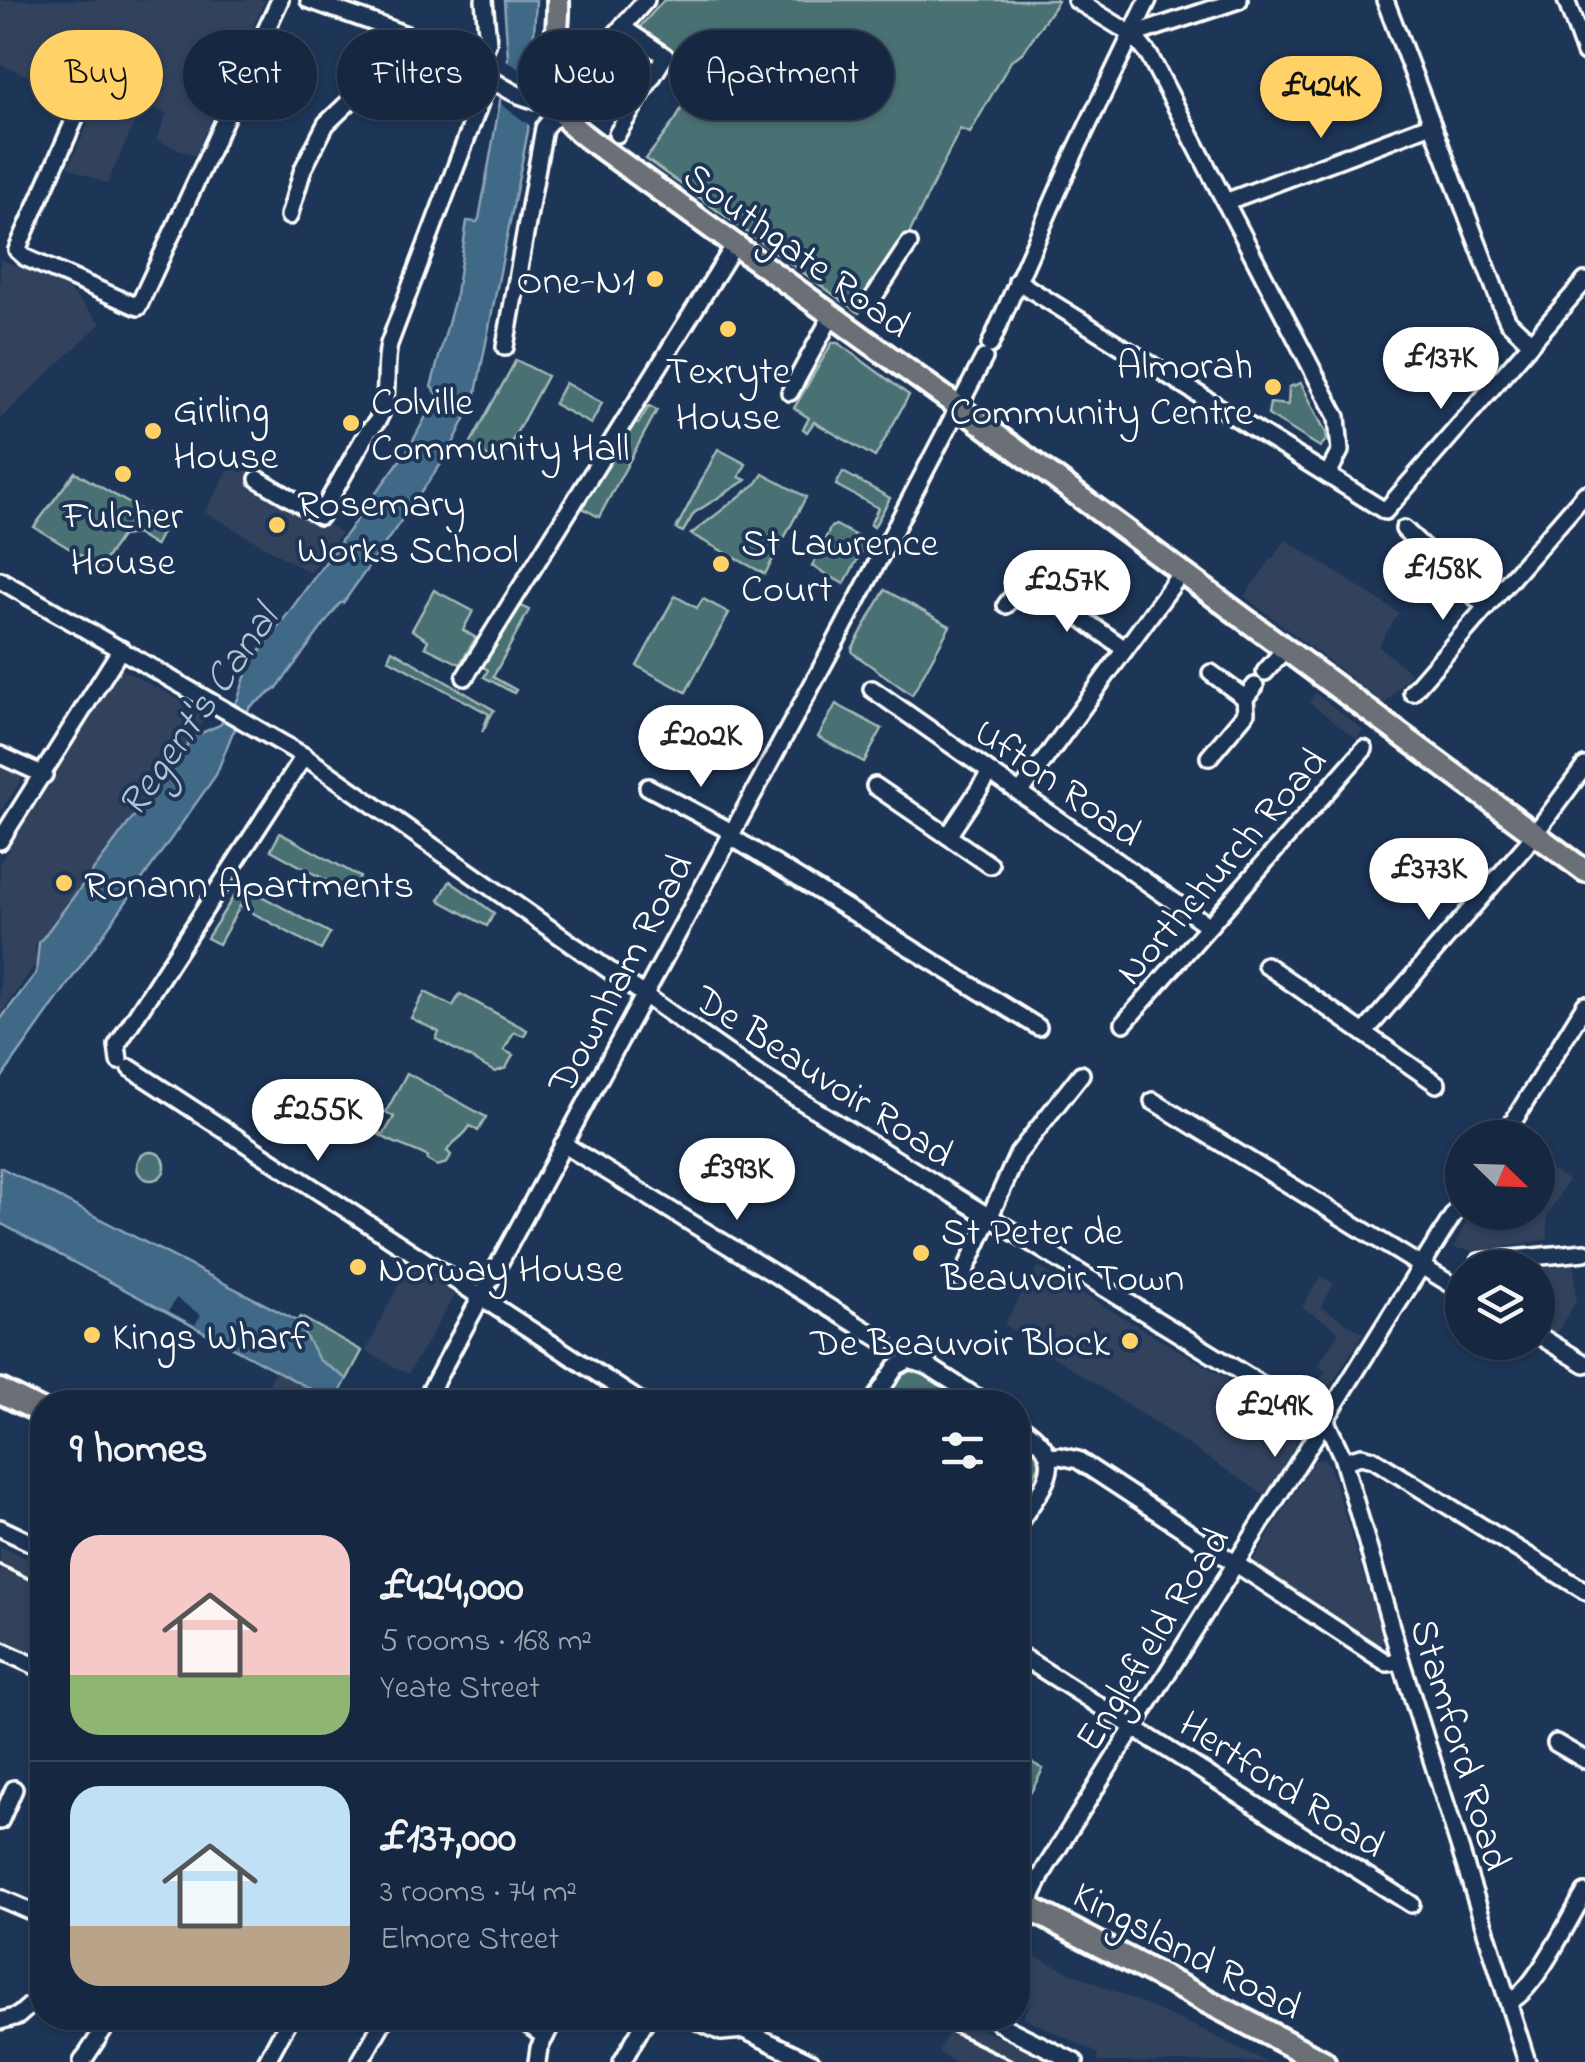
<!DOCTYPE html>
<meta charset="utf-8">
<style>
:root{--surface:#162841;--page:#1f3048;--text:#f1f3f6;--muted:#9ea6b1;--line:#35445a;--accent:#ffd166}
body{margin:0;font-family:"Indie Flower",sans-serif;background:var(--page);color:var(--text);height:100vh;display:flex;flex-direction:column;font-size:38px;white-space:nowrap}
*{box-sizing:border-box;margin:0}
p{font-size:32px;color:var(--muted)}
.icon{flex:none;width:55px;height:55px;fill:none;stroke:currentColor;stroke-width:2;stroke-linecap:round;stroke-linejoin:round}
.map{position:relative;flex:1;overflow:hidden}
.side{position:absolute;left:30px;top:1390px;width:1000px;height:640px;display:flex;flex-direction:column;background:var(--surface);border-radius:40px;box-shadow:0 2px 8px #0004,0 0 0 2px var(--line)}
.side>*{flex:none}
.hud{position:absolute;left:30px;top:30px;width:1000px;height:90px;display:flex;gap:20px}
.needle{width:65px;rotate:113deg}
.fabs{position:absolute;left:1445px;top:1120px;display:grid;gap:20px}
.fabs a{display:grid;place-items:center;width:110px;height:110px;border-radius:50%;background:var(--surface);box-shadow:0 2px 8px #0004,0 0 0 2px var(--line);font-size:50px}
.price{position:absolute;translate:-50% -85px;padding:0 22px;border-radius:35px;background:#fff;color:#222;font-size:32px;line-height:65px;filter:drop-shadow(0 2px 5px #0008)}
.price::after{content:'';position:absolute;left:50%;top:60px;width:30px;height:22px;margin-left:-15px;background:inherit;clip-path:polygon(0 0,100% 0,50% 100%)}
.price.on{background:var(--accent);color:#111}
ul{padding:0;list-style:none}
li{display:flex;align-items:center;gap:30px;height:250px;padding:0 40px}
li+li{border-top:2px solid var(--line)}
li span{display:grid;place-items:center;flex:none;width:280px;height:200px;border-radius:30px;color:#555}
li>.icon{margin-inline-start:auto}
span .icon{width:120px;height:120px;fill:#fffc;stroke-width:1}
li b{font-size:42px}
h2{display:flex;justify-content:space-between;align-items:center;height:120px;padding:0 40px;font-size:42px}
.chip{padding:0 35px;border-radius:45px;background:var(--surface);box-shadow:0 2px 8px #0004,0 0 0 2px var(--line);font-size:35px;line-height:90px}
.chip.on{background:var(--accent);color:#111}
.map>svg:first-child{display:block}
.built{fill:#31435d}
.green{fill:#4a7072;stroke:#a4b8b8;stroke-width:2.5}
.water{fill:#3f6787;stroke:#8ca4b7;stroke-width:2.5}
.pier{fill:#1d3557}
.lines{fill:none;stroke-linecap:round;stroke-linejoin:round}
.minor-casing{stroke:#fff;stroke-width:22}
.major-casing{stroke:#fff;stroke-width:28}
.highway-casing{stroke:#fff;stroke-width:30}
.minor{stroke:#1d3557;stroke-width:15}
.major{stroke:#6b6f75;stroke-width:20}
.highway{stroke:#6b6f75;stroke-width:22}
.rail{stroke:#fff;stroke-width:4}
.poi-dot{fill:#ffd166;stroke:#1d3557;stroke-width:4}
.labels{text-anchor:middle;stroke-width:8;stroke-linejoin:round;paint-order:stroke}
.street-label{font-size:40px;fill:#fff;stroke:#1d3557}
.poi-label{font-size:40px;fill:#fff;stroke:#1d3557;text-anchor:start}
.water-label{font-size:42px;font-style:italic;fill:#b2c2cf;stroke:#1d3557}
</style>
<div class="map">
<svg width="1585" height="2062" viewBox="0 0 1585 2062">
<rect width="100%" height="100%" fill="#1d3557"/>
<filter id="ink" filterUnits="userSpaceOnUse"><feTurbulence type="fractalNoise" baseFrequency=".01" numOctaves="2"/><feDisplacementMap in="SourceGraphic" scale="20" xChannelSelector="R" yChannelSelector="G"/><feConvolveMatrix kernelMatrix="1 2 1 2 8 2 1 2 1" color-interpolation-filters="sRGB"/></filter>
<g filter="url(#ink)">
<g class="built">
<polygon points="0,0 265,0 195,156 156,140 167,114 143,103 107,184 68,167 113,72 89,61 73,95 0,64"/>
<polygon points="0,259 68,289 101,323 0,419"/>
<polygon points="233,461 341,533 310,573 205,512"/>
<polygon points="1286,540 1399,613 1378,646 1411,673 1385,704 1244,596"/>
<polygon points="121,669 208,715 35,946 36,963 0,1015 0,863"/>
<polygon points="1315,693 1363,730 1357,739 1309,702"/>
<polygon points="0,765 24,776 0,812"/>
<polygon points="1538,1162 1568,1180 1547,1216 1548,1239 1480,1252 1454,1248 1470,1213 1538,1212"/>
<polygon points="408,1265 455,1295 408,1374 366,1351"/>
<polygon points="1574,1265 1576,1301 1555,1335 1538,1325 1538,1269"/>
<polygon points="1038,1267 1306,1426 1266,1496 1004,1324"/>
<polygon points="1321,1276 1334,1284 1321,1307 1363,1333 1326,1393 1316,1387 1325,1371 1318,1366 1339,1331 1302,1307"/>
<polygon points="276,1370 335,1402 260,1402"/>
<polygon points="1324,1459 1330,1468 1384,1641 1379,1645 1252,1563 1314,1461"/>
<polygon points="0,1546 42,1565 42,1659 0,1641"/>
<polygon points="1029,1954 1205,2031 1266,2062 1098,2062 1097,2053 1023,2017 1030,2003 1018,1996 1018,1982"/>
<polygon points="956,2018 1053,2062 954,2062 938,2052"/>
</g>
<g class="green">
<polygon points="664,0 1056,0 1058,1 1023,52 1011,61 970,133 960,129 910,232 859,313 646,159 676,119 701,68 660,45 639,28"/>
<polygon points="832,343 838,343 909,395 875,457 814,422 807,432 803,429 809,418 794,408"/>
<polygon points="516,360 547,376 500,463 469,446"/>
<polygon points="565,383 602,403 591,424 554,404"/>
<polygon points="1301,383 1326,433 1327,439 1320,447 1268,415 1270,403 1288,405 1289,387"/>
<polygon points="649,406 657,410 599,517 577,505 630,419 638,424"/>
<polygon points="718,449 746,464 739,477 746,480 694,513 683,532 676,529"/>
<polygon points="75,472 166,525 155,546 136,534 121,536 100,567 34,527"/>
<polygon points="843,472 890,498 874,527 870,525 878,508 836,485"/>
<polygon points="763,474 806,497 765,574 691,534 757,483"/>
<polygon points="836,525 867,542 844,584 812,566 831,527"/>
<polygon points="434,590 473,611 463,630 476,638 460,664 425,647 428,640 412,630"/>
<polygon points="885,590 950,626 912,695 853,653 852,649"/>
<polygon points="675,596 697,608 703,599 729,613 686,692 637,666"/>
<polygon points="517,604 529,610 493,677 516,690 514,693 484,677 488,670 480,665"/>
<polygon points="392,650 494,710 482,732 489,714 388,659"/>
<polygon points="836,704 882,729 864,762 818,737"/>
<polygon points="280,833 360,877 351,894 271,850"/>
<polygon points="450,881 494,913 487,926 439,900"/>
<polygon points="241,885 330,933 321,950 240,906 219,944 207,938"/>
<polygon points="425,992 453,1006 460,994 527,1030 524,1036 514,1032 504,1050 513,1055 506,1068 495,1072 436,1039 439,1032 411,1018"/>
<path d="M407 1073 486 1117 478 1131 470 1126C463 1138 454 1140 447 1151L451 1155 447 1163 437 1166 427 1160 428 1157C410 1147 391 1144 375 1132L384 1134 394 1117 386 1112Z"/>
<circle cx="151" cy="1166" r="14"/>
<polygon points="301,1317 362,1351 347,1379 319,1360 297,1321"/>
<polygon points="912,1370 924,1373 969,1402 882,1402 897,1378"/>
<polygon points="1018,1433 1035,1444 1042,1460 1018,1504"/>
<polygon points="1020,1756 1043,1769 1031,1792 1018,1786"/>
</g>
<g class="water">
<polygon points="504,0 536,0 528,131 475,398 448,454 343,603 340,603 277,688 250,707 232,734 216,775 0,1080 0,1020 36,973 39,943 194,736 220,725 238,699 248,668 409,448 438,394 431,387 456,294 467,221 477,222 479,219 508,57"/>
<polygon points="0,1167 297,1321 319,1360 347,1379 335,1402 0,1223"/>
</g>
<g class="pier">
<polygon points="505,59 537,82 533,128 501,104"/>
<polygon points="176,1298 201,1315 195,1325 169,1311"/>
</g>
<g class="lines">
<g class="minor-casing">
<g id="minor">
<path d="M309 0C357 17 406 33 453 55 475 66 497 86 519 95 537 102 561 107 577 93L583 76 603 49"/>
<polyline points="1076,0 1133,35 1149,55 1337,417 1340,451 1328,474"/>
<polyline points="1385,0 1503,310 1508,321 1531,343"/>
<polyline points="1566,0 1585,53"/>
<polyline points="1133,35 1239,0"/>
<polyline points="609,42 646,0"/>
<path d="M556 60C580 70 596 90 621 99"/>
<polyline points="477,67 488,42 484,0"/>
<polyline points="97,69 17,250 26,258 138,307 280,0"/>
<polyline points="617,134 665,56 622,27"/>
<polyline points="1225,202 1432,124"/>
<polyline points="289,216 303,169 326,124 416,38"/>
<polyline points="1017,281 1385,511 1585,281"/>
<polyline points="871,301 909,244"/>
<polyline points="990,345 1075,152 1148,0"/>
<polyline points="505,347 544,128 550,121 563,114"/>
<polyline points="790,392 831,317"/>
<path d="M258 479 320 516 368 431C394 411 382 374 389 344L490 76"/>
<polyline points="1404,529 1486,607"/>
<polyline points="0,580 304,756 754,1072 1288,1401 1293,1412 1321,1428"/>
<polyline points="1006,605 1026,579 1125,649"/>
<polyline points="1265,672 1284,650"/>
<polyline points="1211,673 1245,698"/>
<polyline points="465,677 734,246"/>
<polyline points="872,689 1209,926"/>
<polyline points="1412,692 1585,494"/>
<polyline points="0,755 44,775"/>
<polyline points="1209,757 1246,713 1245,698 1255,686"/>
<polyline points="875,786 990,865"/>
<polyline points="648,787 732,832"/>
<polyline points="1020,793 1181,573"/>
<polyline points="730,836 1038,1027"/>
<polyline points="948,836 990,773"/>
<polyline points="0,841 121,649"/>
<polyline points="1266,965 1437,1084"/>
<polyline points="1124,1023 1364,749"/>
<polyline points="1364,1033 1527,844 1585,766"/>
<polyline points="119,1061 117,1045 304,756"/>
<polyline points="130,1068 641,1402"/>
<polyline points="1153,1101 1462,1291"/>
<polyline points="1503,1138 1585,1005"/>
<polyline points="563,1144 885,1342"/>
<polyline points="1479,1262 1585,1252"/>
<polyline points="961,1280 1018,1154 1081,1074"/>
<polyline points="1538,1335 1585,1364"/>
<polyline points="420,1402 428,1395 843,628 984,358"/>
<polyline points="873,1402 896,1367 909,1360 928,1366 984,1402"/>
<polyline points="1326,1421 1342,1456 1401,1661 1527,2062"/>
<path d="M1018 1424C1072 1459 1046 1482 1018 1524"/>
<polyline points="1050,1457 1060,1456 1078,1460 1387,1663 1401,1661"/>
<polyline points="1344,1461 1361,1456 1373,1459 1585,1591"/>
<polyline points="0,1528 42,1548"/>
<polyline points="0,1650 42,1669"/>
<polyline points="1018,1654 1411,1904"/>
<polyline points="1556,1743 1585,1760"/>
<polyline points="0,1821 14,1789"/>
<polyline points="0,1898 42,1916"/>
<polyline points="1018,1946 1033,1893 1045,1869 1462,1201"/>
<path d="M1510 2001C1535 1991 1569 1918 1585 1893"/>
<polyline points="519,2018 545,2037"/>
<polyline points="691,2018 721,2032 744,2030 811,2062"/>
<polyline points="993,2018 1007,2028 1075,2062"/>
<polyline points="0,2021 18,2016 42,1995"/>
<polyline points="82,2062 111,2018"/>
<polyline points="266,2062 290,2018"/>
<polyline points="360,2062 385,2018"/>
<polyline points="537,2062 539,2048 555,2018"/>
<polyline points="622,2062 647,2018"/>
</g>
</g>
<g class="major-casing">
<path id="major" d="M558 0C560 35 546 79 562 112 568 124 580 132 590 140L960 408 1585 871"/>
</g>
<g class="highway-casing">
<g id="highway">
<polyline points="0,1391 42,1412"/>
<polyline points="1018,1902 1323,2062"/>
</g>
</g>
<use href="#minor" class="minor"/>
<use href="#major" class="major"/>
<use href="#highway" class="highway"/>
<g class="rail">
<polyline points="0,1565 42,1585"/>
<polyline points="923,2018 1016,2062"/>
</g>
</g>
</g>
<g class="poi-dot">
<circle cx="655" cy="279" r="10"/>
<circle cx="728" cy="329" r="10"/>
<circle cx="1273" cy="387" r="10"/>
<circle cx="351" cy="423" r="10"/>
<circle cx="153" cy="431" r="10"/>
<circle cx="123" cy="474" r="10"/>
<circle cx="277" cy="525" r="10"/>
<circle cx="721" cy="564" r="10"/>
<circle cx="64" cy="883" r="10"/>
<circle cx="921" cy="1253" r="10"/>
<circle cx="358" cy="1267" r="10"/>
<circle cx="92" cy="1335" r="10"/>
<circle cx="1130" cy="1341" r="10"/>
</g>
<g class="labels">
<g class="street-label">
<text transform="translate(798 249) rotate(36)" y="14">Southgate Road</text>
<text transform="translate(1059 781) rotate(35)" y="14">Ufton Road</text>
<text transform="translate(1220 865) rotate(-49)" y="14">Northchurch Road</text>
<text transform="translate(619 973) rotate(-62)" y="14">Downham Road</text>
<text transform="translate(825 1075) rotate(33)" y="14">De Beauvoir Road</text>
<text transform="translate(1151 1638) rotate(-58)" y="14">Englefield Road</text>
<text transform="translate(1462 1744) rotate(73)" y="14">Stamford Road</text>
<text transform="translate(1283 1783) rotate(33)" y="14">Hertford Road</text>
<text transform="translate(1188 1949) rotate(28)" y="14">Kingsland Road</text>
</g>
<g class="poi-label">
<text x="635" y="293" text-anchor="end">One-N1</text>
<text x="1253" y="378" text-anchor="end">Almorah<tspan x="1253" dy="46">Community Centre</tspan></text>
<text x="728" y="383" text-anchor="middle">Texryte<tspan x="728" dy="46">House</tspan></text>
<text x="371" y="414">Colville<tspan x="371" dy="46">Community Hall</tspan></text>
<text x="173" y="422">Girling<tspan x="173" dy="46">House</tspan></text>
<text x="297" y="516">Rosemary<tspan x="297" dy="46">Works School</tspan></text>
<text x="123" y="528" text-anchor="middle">Fulcher<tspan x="123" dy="46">House</tspan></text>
<text x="741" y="555">St Lawrence<tspan x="741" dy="46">Court</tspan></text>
<text x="84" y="897">Ronann Apartments</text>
<text x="941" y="1244">St Peter de<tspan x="941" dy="46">Beauvoir Town</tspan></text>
<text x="378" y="1281">Norway House</text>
<text x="112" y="1349">Kings Wharf</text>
<text x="1110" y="1355" text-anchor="end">De Beauvoir Block</text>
</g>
<g class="water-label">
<text transform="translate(196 710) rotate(-55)" y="15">Regent's Canal</text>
</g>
</g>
</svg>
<div class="fabs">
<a><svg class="needle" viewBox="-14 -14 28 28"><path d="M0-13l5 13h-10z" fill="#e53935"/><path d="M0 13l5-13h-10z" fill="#9ea6b1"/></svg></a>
<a><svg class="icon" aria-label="layers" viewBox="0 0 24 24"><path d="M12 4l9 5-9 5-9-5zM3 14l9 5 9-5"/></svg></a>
</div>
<b class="price on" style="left:1321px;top:141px">£424K</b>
<b class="price" style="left:1441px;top:412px">£137K</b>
<b class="price" style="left:1443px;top:623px">£158K</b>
<b class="price" style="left:1067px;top:635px">£257K</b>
<b class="price" style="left:701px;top:790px">£202K</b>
<b class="price" style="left:1429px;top:923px">£373K</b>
<b class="price" style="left:318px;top:1164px">£255K</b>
<b class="price" style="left:737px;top:1223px">£393K</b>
<b class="price" style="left:1275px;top:1460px">£249K</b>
<div class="hud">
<a class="chip on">Buy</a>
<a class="chip">Rent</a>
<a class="chip">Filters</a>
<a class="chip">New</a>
<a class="chip">Apartment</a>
</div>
<section class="side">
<h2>9 homes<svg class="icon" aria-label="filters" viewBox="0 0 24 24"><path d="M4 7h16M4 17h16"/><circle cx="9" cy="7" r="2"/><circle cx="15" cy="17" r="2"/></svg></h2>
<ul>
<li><span style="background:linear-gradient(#f6c9c9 70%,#8fb573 0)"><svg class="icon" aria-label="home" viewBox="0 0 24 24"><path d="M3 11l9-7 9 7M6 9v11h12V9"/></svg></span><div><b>£424,000</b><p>5 rooms · 168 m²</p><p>Yeate Street</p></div></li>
<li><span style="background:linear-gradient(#bfe0f5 70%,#b9a48a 0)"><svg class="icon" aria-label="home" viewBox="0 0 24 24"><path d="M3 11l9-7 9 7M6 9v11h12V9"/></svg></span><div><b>£137,000</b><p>3 rooms · 74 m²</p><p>Elmore Street</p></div></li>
</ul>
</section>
</div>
